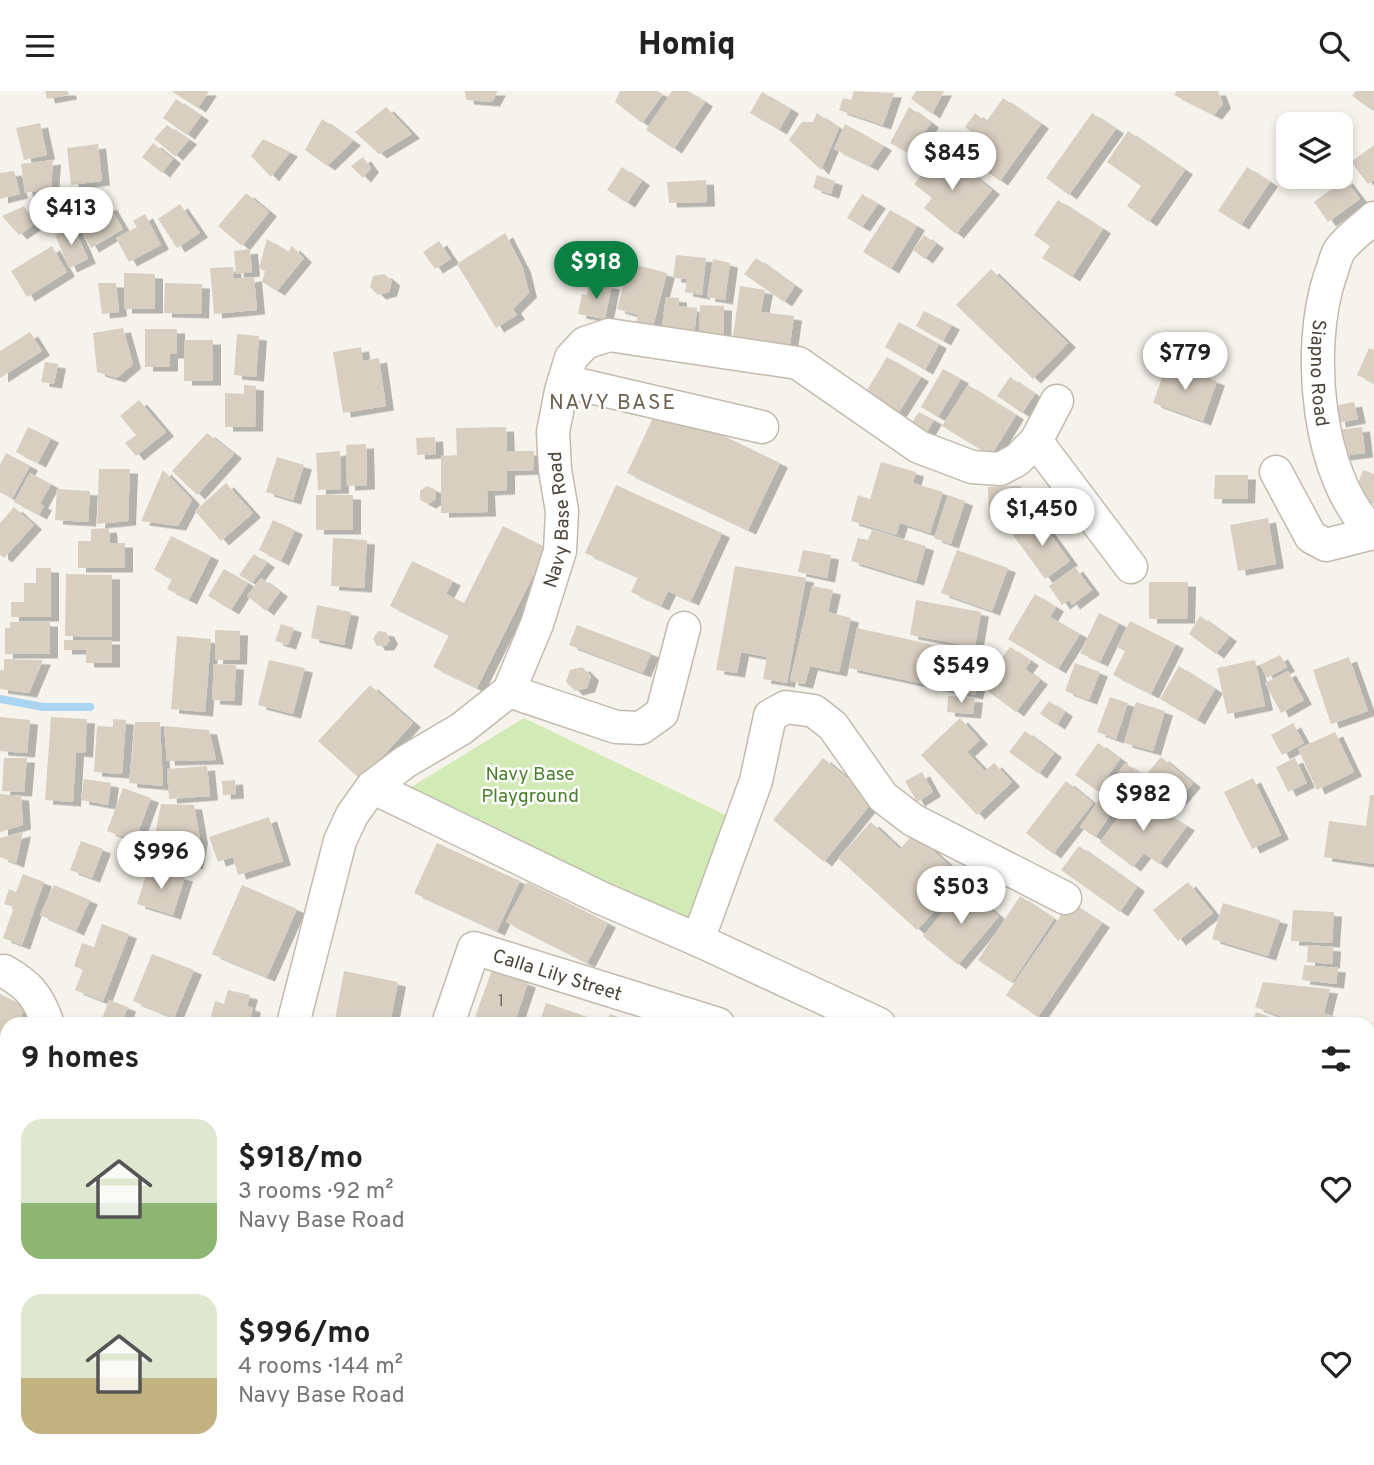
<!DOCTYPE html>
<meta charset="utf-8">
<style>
:root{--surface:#fff;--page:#f2f2f2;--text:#222;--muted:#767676;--accent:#0b8043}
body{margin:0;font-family:Overpass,sans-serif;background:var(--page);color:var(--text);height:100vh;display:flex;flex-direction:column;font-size:26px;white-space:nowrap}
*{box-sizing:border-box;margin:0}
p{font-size:23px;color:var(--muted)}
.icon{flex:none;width:38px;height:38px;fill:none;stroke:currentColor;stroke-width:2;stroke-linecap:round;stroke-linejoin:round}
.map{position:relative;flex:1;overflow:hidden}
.drawer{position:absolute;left:0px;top:926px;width:1376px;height:450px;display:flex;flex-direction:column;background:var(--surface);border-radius:21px 21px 0 0;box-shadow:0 4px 10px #0003}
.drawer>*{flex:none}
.controls{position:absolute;left:1276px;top:21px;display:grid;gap:14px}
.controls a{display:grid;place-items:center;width:77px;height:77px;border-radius:14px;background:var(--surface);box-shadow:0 4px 10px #0003;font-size:35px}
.price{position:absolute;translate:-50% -60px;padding:0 16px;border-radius:24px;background:#fff;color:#222;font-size:23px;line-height:46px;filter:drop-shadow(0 2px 4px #0008)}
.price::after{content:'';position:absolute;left:50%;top:42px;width:21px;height:16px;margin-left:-10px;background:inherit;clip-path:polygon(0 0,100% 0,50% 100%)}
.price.on{background:var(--accent);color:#fff}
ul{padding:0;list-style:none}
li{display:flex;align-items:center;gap:21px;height:175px;padding:0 21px}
li span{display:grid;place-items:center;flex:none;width:196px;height:140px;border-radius:21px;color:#555}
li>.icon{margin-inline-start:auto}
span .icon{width:84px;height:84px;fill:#fffc;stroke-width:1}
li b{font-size:30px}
h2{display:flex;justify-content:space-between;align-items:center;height:84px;padding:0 21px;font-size:30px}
header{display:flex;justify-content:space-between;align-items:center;height:91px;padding:0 21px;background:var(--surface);font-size:32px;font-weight:800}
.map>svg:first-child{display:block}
.green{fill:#d2eab5}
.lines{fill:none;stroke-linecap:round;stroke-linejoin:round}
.stream{stroke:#a9d4f2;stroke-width:8}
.building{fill:#d8cfc1;filter:url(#shadow)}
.minor-casing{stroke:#c2bbae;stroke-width:35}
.minor{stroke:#fff;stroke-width:32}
.labels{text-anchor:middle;stroke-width:5;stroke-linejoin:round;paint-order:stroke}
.number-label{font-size:16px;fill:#6e675b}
.street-label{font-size:19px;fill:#4b4439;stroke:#fff}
.park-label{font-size:19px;fill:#4a7f2a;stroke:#fff}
.neighbourhood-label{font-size:21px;letter-spacing:2px;fill:#6e6250;stroke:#fff}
</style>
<header><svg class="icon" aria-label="menu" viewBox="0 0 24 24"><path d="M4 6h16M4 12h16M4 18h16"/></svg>Homiq<svg class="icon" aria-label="search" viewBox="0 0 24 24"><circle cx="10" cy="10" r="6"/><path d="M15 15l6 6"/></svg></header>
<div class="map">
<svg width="1374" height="1374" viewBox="0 0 1374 1374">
<defs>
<filter id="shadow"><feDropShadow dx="8" dy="4.5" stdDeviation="0" flood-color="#0004"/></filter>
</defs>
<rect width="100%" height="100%" fill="#f6f3ec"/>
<polygon class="green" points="524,627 742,732 695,834 408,698"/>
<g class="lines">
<polyline class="stream" points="0,608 43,616 90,616"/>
</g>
<g class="building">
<polygon points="45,0 68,0 69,4 47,8"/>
<polygon points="171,0 209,0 198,17"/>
<polygon points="465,0 498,0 492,11 466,9"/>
<polygon points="620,0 657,0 663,3 642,32 615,11"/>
<polygon points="672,0 688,0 705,11 674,58 646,39"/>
<polygon points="854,0 894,2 883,34 839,19 843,7 851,9"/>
<polygon points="916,0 944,0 932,23 911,8"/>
<polygon points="1177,0 1218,0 1223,13 1214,24 1174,4"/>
<polygon points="1356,0 1374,0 1373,20 1352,5"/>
<polygon points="762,1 791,18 779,39 750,22"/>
<polygon points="1003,7 1041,33 1000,90 964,65 978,46 965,36 975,22 986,31"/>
<polygon points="176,8 201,25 187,44 163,27"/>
<polygon points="386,16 412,43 379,63 355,41"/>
<polygon points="909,16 931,32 910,63 890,52"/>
<polygon points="817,22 839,37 821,79 789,49 802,31 813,31"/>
<polygon points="1092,22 1116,38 1069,104 1046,87"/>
<polygon points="322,28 353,50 327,75 305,59"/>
<polygon points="40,32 47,64 24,69 16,37"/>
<polygon points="845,33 884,55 870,75 834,58"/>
<polygon points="167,34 189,49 175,65 154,48"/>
<polygon points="1128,40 1185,79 1149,131 1127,115 1141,95 1107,71"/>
<polygon points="263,48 290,61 271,86 251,65"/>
<polygon points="153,52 173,68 162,82 142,66"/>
<polygon points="98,53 102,90 71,94 67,57"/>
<polygon points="1374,54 1374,89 1368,93 1351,71"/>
<polygon points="942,59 992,99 956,143 924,117 932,107 914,93"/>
<polygon points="363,66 371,77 363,87 351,75"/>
<polygon points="53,69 51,98 25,102 21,73"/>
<polygon points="622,76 642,90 627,112 607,99"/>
<polygon points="1247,76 1270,91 1241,134 1218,120"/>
<polygon points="14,80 20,103 0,108 0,82"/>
<polygon points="817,84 835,90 831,103 813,97"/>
<polygon points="1345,88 1360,108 1328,131 1314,111"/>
<polygon points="706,89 707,111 669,112 667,91"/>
<polygon points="246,102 269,121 242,155 218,135"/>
<polygon points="862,103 878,113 862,136 847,127"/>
<polygon points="1058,109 1103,138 1072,186 1042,167 1050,155 1034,144"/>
<polygon points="180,113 200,142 177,157 158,128"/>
<polygon points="109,114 123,138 91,157 77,133"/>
<polygon points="24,115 35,133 19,144 2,125"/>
<polygon points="62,116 71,132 52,140 46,121"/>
<polygon points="890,119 917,135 891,178 863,161"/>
<polygon points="145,123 161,154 129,171 116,147 137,136 133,130"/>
<polygon points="74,136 88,168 69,177 55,144"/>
<polygon points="505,142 523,177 529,202 513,218 517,224 496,237 457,173"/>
<polygon points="924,144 936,153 925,168 913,159"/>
<polygon points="267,148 288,161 292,155 304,167 277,200 262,191 265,180 259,177"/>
<polygon points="439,150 451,168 435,178 423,161"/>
<polygon points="52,155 67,181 27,206 11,180"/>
<polygon points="250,158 252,181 236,183 234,160"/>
<polygon points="676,164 706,167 702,204 685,201 687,188 673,187"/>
<polygon points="756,167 795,195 784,211 744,183"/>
<polygon points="713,168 730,172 725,209 707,206"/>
<polygon points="629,172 667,182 651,243 634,239 638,224 617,218"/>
<polygon points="233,176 234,188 254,186 257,219 214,223 210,177"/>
<polygon points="991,178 1068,252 1033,288 956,214"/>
<polygon points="124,182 155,183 155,218 124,218"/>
<polygon points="384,183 392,190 389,201 378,204 370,196 373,185"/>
<polygon points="590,190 612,194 605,228 578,223 582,203 587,204"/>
<polygon points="98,192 116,192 119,221 102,223"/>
<polygon points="165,192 202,193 201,223 164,222"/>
<polygon points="740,195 765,199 761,221 794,225 790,254 733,246"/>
<polygon points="666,206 679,207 679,215 697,217 694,246 661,242"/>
<polygon points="700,214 724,215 723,250 699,249"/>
<polygon points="924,220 952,234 943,250 916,235"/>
<polygon points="899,231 939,253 925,279 885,256"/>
<polygon points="123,237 133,273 117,287 97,281 93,242"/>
<polygon points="145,238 177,238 177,263 170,263 170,276 145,276"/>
<polygon points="30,241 42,260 0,287 0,260"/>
<polygon points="237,243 259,245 256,286 234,284"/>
<rect x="184" y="249" width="29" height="41"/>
<polygon points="361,256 363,270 379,267 386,315 343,322 333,261"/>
<polygon points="1369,257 1374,259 1374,292 1357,284"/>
<polygon points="887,266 921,286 894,329 861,309"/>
<polygon points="45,271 58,273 54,293 41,291"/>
<polygon points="1167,272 1217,290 1203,330 1153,312"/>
<polygon points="943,278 961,288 938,326 921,316"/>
<polygon points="1010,286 1035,303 1022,322 997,305"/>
<polygon points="244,294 256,295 255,336 225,336 225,302 244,303"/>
<polygon points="968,294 1016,324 991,365 942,335"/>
<polygon points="139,309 166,341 136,365 125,352 136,344 120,325"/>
<polygon points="1354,311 1358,328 1338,332 1334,315"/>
<polygon points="659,314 780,372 748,439 627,382"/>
<polygon points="919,321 934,329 920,353 904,343"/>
<polygon points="28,336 51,347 38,372 16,361"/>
<polygon points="506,336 507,360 534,360 534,379 507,380 507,399 487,400 488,421 441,422 441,365 457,364 456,337"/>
<polygon points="1362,336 1365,362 1342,365 1338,339"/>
<polygon points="207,342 234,363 197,404 172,380"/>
<polygon points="435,346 436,363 417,364 416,347"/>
<polygon points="366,353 367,394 347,395 346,354"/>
<polygon points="340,360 341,398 318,399 316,362"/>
<polygon points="6,362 30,375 12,408 0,401 0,374"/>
<polygon points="277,366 304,374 293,409 266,401"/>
<polygon points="881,371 916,381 913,392 943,401 930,442 900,432 896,444 851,430 858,404 870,408"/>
<polygon points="99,378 130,378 128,430 97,433"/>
<polygon points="163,379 192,409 178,435 141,430"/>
<polygon points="1363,379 1374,383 1374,411 1354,403"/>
<polygon points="30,382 51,393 40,413 44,415 39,424 14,411"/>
<polygon points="1215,384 1248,384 1247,408 1214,408"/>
<polygon points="226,392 253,422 221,450 195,420"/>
<polygon points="616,394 722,442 691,510 668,500 661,515 631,501 638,486 585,462"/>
<polygon points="427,395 436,399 436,408 428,413 420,409 420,400"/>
<polygon points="1021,395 1022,426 989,427 988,396"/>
<polygon points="57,398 90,400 88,431 55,429"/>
<rect x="316" y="404" width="37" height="35"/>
<polygon points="948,404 965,410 951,453 934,447"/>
<polygon points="14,416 34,434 4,467 0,464 0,432"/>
<polygon points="1038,426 1070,470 1045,488 1013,444"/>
<polygon points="1268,427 1276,473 1238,480 1230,434"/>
<polygon points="273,429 295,439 281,470 259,459"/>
<polygon points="503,435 547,457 477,597 433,576 449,544 390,515 412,470 453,490 446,503 464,512"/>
<polygon points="109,437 110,452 125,452 125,477 78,477 78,450 91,450 91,438"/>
<polygon points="872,439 926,455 916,490 851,470 858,447 868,449"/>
<polygon points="171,445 211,465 189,509 167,498 172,488 154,479"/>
<polygon points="333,447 367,449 364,497 331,495"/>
<polygon points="803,459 831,464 827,487 798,481"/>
<polygon points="957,459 1008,477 992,520 941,502"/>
<polygon points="254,463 267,472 252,492 239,484"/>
<polygon points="735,475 806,487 787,592 763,588 767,566 741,561 737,582 716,579"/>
<polygon points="1075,476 1092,499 1072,514 1069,509 1062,514 1049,495"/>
<polygon points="36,477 51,477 51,526 11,526 11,511 24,511 24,492 36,492"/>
<polygon points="224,478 248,492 231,519 208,505"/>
<polygon points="66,483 112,484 112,546 65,545"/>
<polygon points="261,487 280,501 266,520 247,505"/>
<polygon points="1149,491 1188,491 1187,528 1149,528"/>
<polygon points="812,495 833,499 828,521 851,527 839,581 810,575 805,593 790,590"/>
<polygon points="1035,503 1056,516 1050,526 1080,543 1058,578 1008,548"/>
<polygon points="916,509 981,521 975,556 910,544"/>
<polygon points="317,514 351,521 344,554 311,547"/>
<polygon points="1099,522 1119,532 1100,571 1080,562"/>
<polygon points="1200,525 1229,546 1216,563 1189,543"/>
<polygon points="1130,530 1176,553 1151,603 1113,584 1125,560 1117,556"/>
<polygon points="10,531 50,531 50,563 5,563 5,537 10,537"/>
<polygon points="281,533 294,537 288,554 275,550"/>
<polygon points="577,534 651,562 643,582 569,554"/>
<polygon points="857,537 984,565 975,604 849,577"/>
<polygon points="215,539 240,540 239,569 215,569"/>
<polygon points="378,540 386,541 390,549 386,555 377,555 373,548"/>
<polygon points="177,545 211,548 205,621 171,618"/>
<polygon points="64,549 112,549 112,572 86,572 86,559 64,559"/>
<polygon points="1010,556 1031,570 1025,578 1040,589 1016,621 981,595"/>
<polygon points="1280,564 1287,576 1267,587 1260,574"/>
<polygon points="1349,566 1368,620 1331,633 1313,579"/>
<polygon points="4,568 43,569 29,602 0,598 0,579 4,579"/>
<polygon points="269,569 305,577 293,623 258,614"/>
<polygon points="1255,569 1265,615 1227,623 1217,577"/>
<polygon points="1075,572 1100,581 1089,609 1065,600"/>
<polygon points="214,573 236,574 234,610 212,609"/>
<polygon points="1179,575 1215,598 1197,629 1160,608"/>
<polygon points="582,576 591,585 587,597 575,600 566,591 570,579"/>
<polygon points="1288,580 1304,609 1281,622 1265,592"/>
<polygon points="370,594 413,632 361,689 318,650"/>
<polygon points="948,605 975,607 973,623 947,621"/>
<polygon points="1110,606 1128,612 1116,648 1097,641"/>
<polygon points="1049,610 1065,621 1057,634 1040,623"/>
<polygon points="1136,611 1165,620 1153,660 1124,652"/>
<polygon points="0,626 30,629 27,662 0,660"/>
<polygon points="51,626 87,628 85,662 76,661 73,711 45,709"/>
<polygon points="960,627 980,649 967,661 985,680 994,672 1012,691 977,724 921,664"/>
<polygon points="113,628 126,629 122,683 94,681 97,635 113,636"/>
<polygon points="135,631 160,631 163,695 129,692"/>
<polygon points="1293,632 1304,652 1282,664 1271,644"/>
<polygon points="164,635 209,639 216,669 167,670"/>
<polygon points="1025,640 1054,662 1039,683 1009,661"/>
<polygon points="1335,641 1354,681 1317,699 1298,658"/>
<polygon points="1098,652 1120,668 1097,700 1075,684"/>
<polygon points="1161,666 1193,692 1171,718 1139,692"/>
<polygon points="4,667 27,667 24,701 2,700"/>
<polygon points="823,667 874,709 824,771 773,729"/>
<polygon points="1295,667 1307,692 1288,701 1276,676"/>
<polygon points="1125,672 1140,682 1095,746 1080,736"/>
<polygon points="207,675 210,705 169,708 167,678"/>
<polygon points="922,681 933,701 917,711 905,690"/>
<polygon points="1253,687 1281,744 1252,758 1224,701"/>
<polygon points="84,688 111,692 108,714 81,709"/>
<polygon points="235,689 236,703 223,704 222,690"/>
<polygon points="1066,690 1093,712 1053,763 1026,742"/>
<polygon points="123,697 151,707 135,750 107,740"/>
<polygon points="0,703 21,705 23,734 0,741"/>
<polygon points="1135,704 1187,735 1159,773 1144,762 1133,776 1100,751"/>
<polygon points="1370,704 1374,704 1374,773 1324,766 1329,730 1366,735"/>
<polygon points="161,713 194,714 200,748 195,774 152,759"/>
<polygon points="269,726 283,770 238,784 233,766 218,771 209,746"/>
<polygon points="871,731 900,758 914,742 964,788 917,839 838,767"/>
<polygon points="23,741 16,772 0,766 0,747"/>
<polygon points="81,750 103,758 92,787 70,779"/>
<polygon points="437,752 520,790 497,840 414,802"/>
<polygon points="1079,755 1137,796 1120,821 1061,779"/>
<polygon points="148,777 185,786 173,824 137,813"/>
<polygon points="23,783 44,791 22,854 3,847 14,816 4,813 9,798 16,801"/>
<polygon points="527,791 608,832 587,872 506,831"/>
<polygon points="1188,791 1213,822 1178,850 1153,819"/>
<polygon points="54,794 90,809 76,840 40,824"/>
<polygon points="242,794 297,818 267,886 212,863"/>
<polygon points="964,796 999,825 958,874 923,845"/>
<polygon points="1020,805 1054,828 1012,892 978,869"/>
<polygon points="1070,811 1102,832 1038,926 1006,904"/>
<polygon points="1223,812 1280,829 1268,865 1212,848"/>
<polygon points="1293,819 1334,821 1332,852 1291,850"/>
<polygon points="102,833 129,843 103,910 75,899 83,879 74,875 82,852 94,856"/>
<polygon points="1308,854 1333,856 1332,873 1307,871"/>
<polygon points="152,863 194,879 174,927 133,910"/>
<polygon points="1304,874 1338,877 1336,893 1302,889"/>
<polygon points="492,879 528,892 514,933 495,933 475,926"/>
<polygon points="344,880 398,891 390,933 334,933"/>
<polygon points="1263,891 1330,898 1324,922 1335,926 1331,933 1302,933 1255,916"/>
<polygon points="228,899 250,904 247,915 253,917 249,933 209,933 215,910 224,913"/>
<polygon points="0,903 26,916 17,933 7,933 7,960 0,972"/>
<polygon points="109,909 128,916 122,933 100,933"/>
<polygon points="546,912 600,930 599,933 539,933"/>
<polygon points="1256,921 1288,932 1288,933 1252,933"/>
<polygon points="610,923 636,932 636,933 606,933"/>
<polygon points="0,979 7,982 7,1037 0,1033"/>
<polygon points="1368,1004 1374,1006 1374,1061 1368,1059"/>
<polygon points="1368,1160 1374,1161 1374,1205 1368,1204"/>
<polygon points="5,1183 7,1183 7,1240 0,1237 0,1196"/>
<polygon points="1368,1220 1374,1221 1374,1268 1368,1267"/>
<polygon points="1374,1306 1374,1349 1368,1347 1368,1315 1370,1315"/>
<polygon points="1368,1357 1374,1359 1374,1374 1346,1374 1348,1368 1368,1368"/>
<polygon points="317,1368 359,1368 361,1374 300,1374"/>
<polygon points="393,1368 456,1368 456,1374 395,1374"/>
<polygon points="492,1368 550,1368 548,1374 490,1374"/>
<polygon points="554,1368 593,1368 604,1372 603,1374 553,1374"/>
<polygon points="864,1368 917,1368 915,1374 863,1374"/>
<polygon points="922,1368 970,1368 969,1374 920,1374"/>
<polygon points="1059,1368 1112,1368 1110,1374 1057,1374"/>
<polygon points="1156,1368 1181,1368 1197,1373 1155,1374"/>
<polygon points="1228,1368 1284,1368 1283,1374 1226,1374"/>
</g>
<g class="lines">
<g class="minor-casing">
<g id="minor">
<path id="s1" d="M1374 127C1363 137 1347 148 1339 160 1335 167 1333 178 1330 185 1306 257 1316 388 1374 442"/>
<polyline points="564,290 762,336"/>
<polyline points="1036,350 1131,476"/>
<polyline points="1276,381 1311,446 1326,454 1373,442"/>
<polyline points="509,600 616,636 641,637 662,622 684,537"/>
<polyline points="372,696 601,807 698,849 879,933"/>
<polyline points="698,849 756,690 770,625 786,616 814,620 833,635 883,706 913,729 1065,807"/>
<path d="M4 880C29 894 38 905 48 933"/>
<path id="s2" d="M293 933 340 750 352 724 372 696 405 671 461 638 509 600 537 533 560 460 562 420 555 379 553 341 561 300 571 267 585 252 609 244 798 272 919 356 972 376 1000 378 1017 369 1036 350 1057 310"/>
<path id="s3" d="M448 933 474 857 718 933"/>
<polyline points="1368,985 1374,987"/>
<polyline points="1368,1111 1374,1113"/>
<polyline points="1368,1142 1374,1144"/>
<polyline points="0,1147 7,1153"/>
<polyline points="1368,1285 1374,1287"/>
<polyline points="383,1368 385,1374"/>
<polyline points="713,1368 732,1374"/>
<polyline points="1141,1374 1143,1368"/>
</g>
</g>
<use href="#minor" class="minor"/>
</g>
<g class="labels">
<g class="number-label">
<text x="501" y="915">1</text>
</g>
<g class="street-label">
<text dy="7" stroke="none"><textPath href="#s1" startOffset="173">Siapno Road</textPath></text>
<text dy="7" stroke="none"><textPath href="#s2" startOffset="600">Navy Base Road</textPath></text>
<text dy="7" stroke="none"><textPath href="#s3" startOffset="168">Calla Lily Street</textPath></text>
</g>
<g class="park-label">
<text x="530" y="689">Navy Base<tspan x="530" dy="22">Playground</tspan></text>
</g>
<g class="neighbourhood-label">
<text x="613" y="318">NAVY BASE</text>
</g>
</g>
</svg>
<div class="controls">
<a><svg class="icon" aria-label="layers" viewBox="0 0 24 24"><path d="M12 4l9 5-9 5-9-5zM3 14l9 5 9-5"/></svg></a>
</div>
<b class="price" style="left:952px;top:101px">$845</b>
<b class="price" style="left:71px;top:156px">$413</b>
<b class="price on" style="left:596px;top:210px">$918</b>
<b class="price" style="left:1185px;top:301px">$779</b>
<b class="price" style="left:1042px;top:457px">$1,450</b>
<b class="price" style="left:961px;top:614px">$549</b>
<b class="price" style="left:1143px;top:742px">$982</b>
<b class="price" style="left:161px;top:800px">$996</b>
<b class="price" style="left:961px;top:835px">$503</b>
<section class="drawer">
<h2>9 homes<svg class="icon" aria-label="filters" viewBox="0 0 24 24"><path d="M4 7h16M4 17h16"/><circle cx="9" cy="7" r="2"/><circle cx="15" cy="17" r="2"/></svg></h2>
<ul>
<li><span style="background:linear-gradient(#dfe7d0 60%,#8fb573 0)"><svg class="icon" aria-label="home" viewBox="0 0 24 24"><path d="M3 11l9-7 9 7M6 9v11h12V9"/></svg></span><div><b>$918/mo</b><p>3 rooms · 92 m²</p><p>Navy Base Road</p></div><svg class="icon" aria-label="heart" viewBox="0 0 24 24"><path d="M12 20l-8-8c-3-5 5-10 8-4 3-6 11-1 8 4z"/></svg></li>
<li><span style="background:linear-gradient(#dfe7d0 60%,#c2b280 0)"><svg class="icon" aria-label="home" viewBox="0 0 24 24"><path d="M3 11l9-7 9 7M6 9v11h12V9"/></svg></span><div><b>$996/mo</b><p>4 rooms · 144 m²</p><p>Navy Base Road</p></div><svg class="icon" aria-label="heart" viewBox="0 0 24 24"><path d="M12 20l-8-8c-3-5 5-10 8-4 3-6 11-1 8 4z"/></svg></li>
</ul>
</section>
</div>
